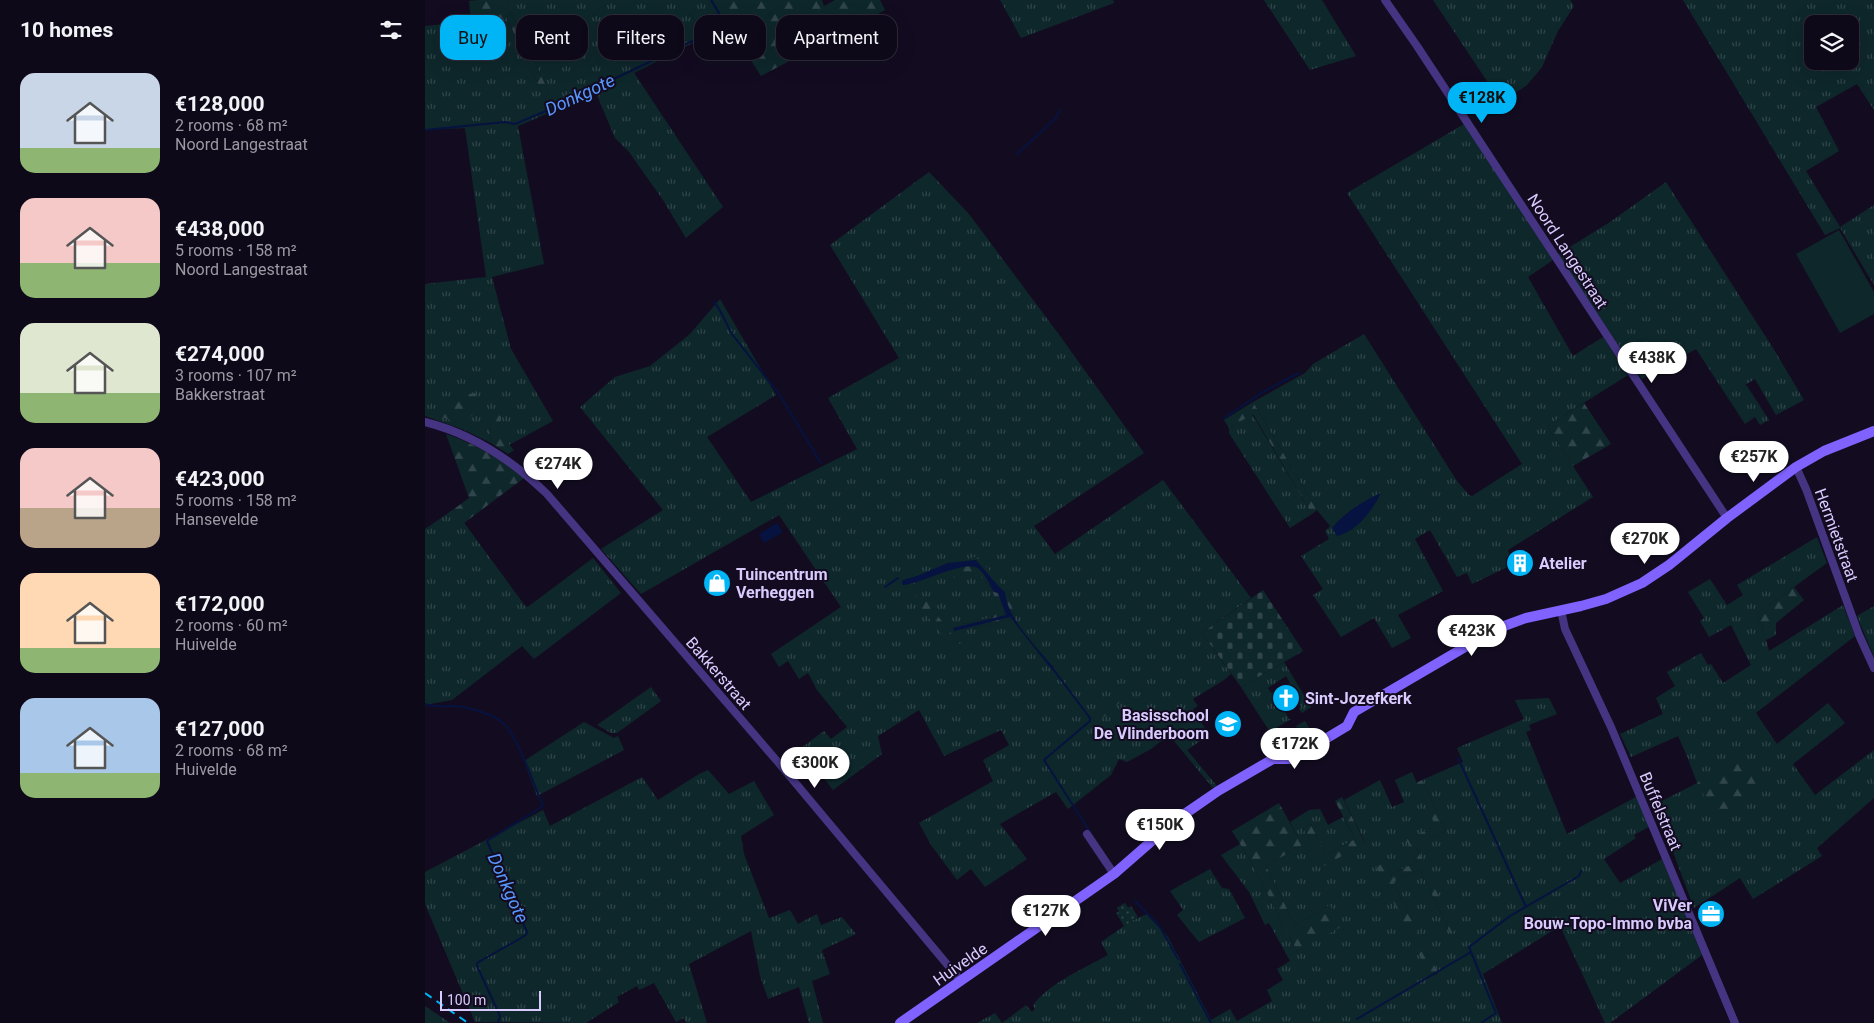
<!DOCTYPE html>
<meta charset="utf-8">
<style>
:root{--surface:#0e0919;--page:#1c1726;--text:#f1f3f6;--muted:#9b9aa2;--line:#2e2a38;--accent:#00b5f6}
body{margin:0;font-family:Roboto,sans-serif;background:var(--page);color:var(--text);height:100vh;display:flex;flex-direction:column;font-size:19px;white-space:nowrap}
*{box-sizing:border-box;margin:0}
p{font-size:16px;color:var(--muted)}
.icon{flex:none;width:28px;height:28px;fill:none;stroke:currentColor;stroke-width:2;stroke-linecap:round;stroke-linejoin:round}
.map{position:relative;flex:1;overflow:hidden}
.drawer{display:flex;flex-direction:column;background:var(--surface);width:425px}
.drawer>*{flex:none}
.top-card{position:absolute;left:15px;top:15px;width:475px;height:45px;display:flex;gap:10px}
.controls{position:absolute;left:1379px;top:15px;display:grid;gap:10px}
.controls a{display:grid;place-items:center;width:55px;height:55px;border-radius:10px;background:var(--surface);box-shadow:0 5px 20px #0002,0 0 0 1px var(--line);font-size:25px}
.scale{position:absolute;left:15px;bottom:12px;width:101px;box-sizing:border-box;padding-left:5px;border:2px solid #dacbff;border-top:0;font-size:14px;line-height:18px;white-space:nowrap;color:#dacbff;-webkit-text-stroke:4px #130c21;paint-order:stroke}
.price{position:absolute;translate:-50% -42px;padding:0 11px;border-radius:18px;background:#fff;color:#222;font-size:16px;line-height:32px;filter:drop-shadow(0 1px 2px #0008)}
.price::after{content:'';position:absolute;left:50%;top:30px;width:15px;height:11px;margin-left:-8px;background:inherit;clip-path:polygon(0 0,100% 0,50% 100%)}
.price.current{background:var(--accent);color:#111}
ul{padding:0;list-style:none}
li{display:flex;align-items:center;gap:15px;height:125px;padding:0 20px}
li span{display:grid;place-items:center;flex:none;width:140px;height:100px;border-radius:15px;color:#555}
li>.icon{margin-inline-start:auto}
span .icon{width:60px;height:60px;fill:#fffc;stroke-width:1}
li b{font-size:21px}
h2{display:flex;justify-content:space-between;align-items:center;height:60px;padding:0 20px;font-size:21px}
.chip{padding:0 18px;border-radius:15px;background:var(--surface);box-shadow:0 5px 20px #0002,0 0 0 1px var(--line);font-size:18px;line-height:45px}
.chip.current{background:var(--accent);color:#111}
main{display:flex;flex:1;min-height:0}
.map>svg:first-child{display:block}
.grass{fill:url(#grass-tufts);fill-rule:evenodd}
.forest{fill:url(#forest-firs)}
.cemetery{fill:url(#cemetery-stones)}
.garden{fill:url(#garden-dots)}
.pitch{fill:#0e272b}
.water{fill:#06123f}
.lines{fill:none;stroke-linecap:round;stroke-linejoin:round}
.stream{stroke:#06123f;stroke-width:2}
.street{stroke:#443482;stroke-width:8}
.secondary{stroke:#8062ff;stroke-width:10}
.rail{stroke:#00b5f6;stroke-width:2;stroke-dasharray:8 6;stroke-linecap:butt}
.labels{text-anchor:middle;stroke-width:4;stroke-linejoin:round;paint-order:stroke}
.street-label{font-size:16px;fill:#dacbff;stroke:#130c21}
.poi-label{font-size:16px;font-weight:bold;fill:#dacbff;stroke:#130c21;text-anchor:start}
.water-label{font-size:18px;font-style:italic;fill:#5997ff;stroke:#130c21}
</style>
<main>
<section class="drawer">
<h2>10 homes<svg class="icon" aria-label="filters" viewBox="0 0 24 24"><path d="M4 7h16M4 17h16"/><circle cx="9" cy="7" r="2"/><circle cx="15" cy="17" r="2"/></svg></h2>
<ul>
<li><span style="background:linear-gradient(#c9d6e8 75%,#8fb573 0)"><svg class="icon" aria-label="home" viewBox="0 0 24 24"><path d="M3 11l9-7 9 7M6 9v11h12V9"/></svg></span><div><b>€128,000</b><p>2 rooms · 68 m²</p><p>Noord Langestraat</p></div></li>
<li><span style="background:linear-gradient(#f6c9c9 65%,#8fb573 0)"><svg class="icon" aria-label="home" viewBox="0 0 24 24"><path d="M3 11l9-7 9 7M6 9v11h12V9"/></svg></span><div><b>€438,000</b><p>5 rooms · 158 m²</p><p>Noord Langestraat</p></div></li>
<li><span style="background:linear-gradient(#dfe7d0 70%,#8fb573 0)"><svg class="icon" aria-label="home" viewBox="0 0 24 24"><path d="M3 11l9-7 9 7M6 9v11h12V9"/></svg></span><div><b>€274,000</b><p>3 rooms · 107 m²</p><p>Bakkerstraat</p></div></li>
<li><span style="background:linear-gradient(#f6c9c9 60%,#b9a48a 0)"><svg class="icon" aria-label="home" viewBox="0 0 24 24"><path d="M3 11l9-7 9 7M6 9v11h12V9"/></svg></span><div><b>€423,000</b><p>5 rooms · 158 m²</p><p>Hansevelde</p></div></li>
<li><span style="background:linear-gradient(#ffd9b3 75%,#8fb573 0)"><svg class="icon" aria-label="home" viewBox="0 0 24 24"><path d="M3 11l9-7 9 7M6 9v11h12V9"/></svg></span><div><b>€172,000</b><p>2 rooms · 60 m²</p><p>Huivelde</p></div></li>
<li><span style="background:linear-gradient(#a9c7e8 75%,#8fb573 0)"><svg class="icon" aria-label="home" viewBox="0 0 24 24"><path d="M3 11l9-7 9 7M6 9v11h12V9"/></svg></span><div><b>€127,000</b><p>2 rooms · 68 m²</p><p>Huivelde</p></div></li>
</ul>
</section>
<div class="map">
<svg width="1449" height="1023" viewBox="0 0 1449 1023">
<defs>
<pattern id="grass-tufts" width="24" height="20" patternUnits="userSpaceOnUse" patternTransform="scale(1.25)"><rect width="24" height="20" fill="#0e272b"/><path d="M3 7l-1-3M5 7V3M7 7l1-3M15 17l-1-3M17 17v-4M19 17l1-3" fill="none" stroke="#30454b"/></pattern>
<pattern id="forest-firs" width="22" height="20" patternUnits="userSpaceOnUse" patternTransform="scale(1.25)"><rect width="22" height="20" fill="#0e272b"/><path d="M5 1l3.5 6h-7zM16 11l3.5 6h-7z" fill="#30454b"/></pattern>
<pattern id="cemetery-stones" width="16" height="16" patternUnits="userSpaceOnUse" patternTransform="scale(1.25)"><rect width="16" height="16" fill="#0e272b"/><path d="M2 7V4a2 2 0 0 1 4 0v3zM10 15v-3a2 2 0 0 1 4 0v3z" fill="#30454b"/></pattern>
<pattern id="garden-dots" width="8" height="8" patternUnits="userSpaceOnUse" patternTransform="scale(1.25)"><rect width="8" height="8" fill="#0e272b"/><path d="M2 2h.1M6 6h.1" fill="none" stroke="#30454b" stroke-width="1.8" stroke-linecap="round"/></pattern>
</defs>
<rect width="100%" height="100%" fill="#130c21"/>
<g class="grass">
<polygon points="86,0 287,0 303,25 209,73 298,207 261,238 238,200 204,152 190,138 171,93 132,109 81,2"/>
<polygon points="575,0 688,0 689,3 596,38"/>
<polygon points="839,0 897,0 931,56 885,70"/>
<polygon points="1008,0 1145,0 1149,6 1133,31 1117,67 1102,85 1076,102"/>
<path d="M1258 0H1449V110L1432 84 1391 107 1414 151 1381 171 1415 227 1449 205V285L1415 228 1400 235ZM1388 24H1425V61H1388Z"/>
<path d="M82 18 126 112 93 126 119 264 67 277 86 349 128 421 84 445C77 436 73 431 76 420L65 422 66 443 37 429 0 416V284L61 277 40 128 0 130V26Z"/>
<polygon points="1039,124 1128,260 1103,277 1148,356 1178,337 1203,375 1122,426 1168,497 1083,550 1089,564 1047,584 1042,573 1032,577 1005,530 990,539 1018,591 973,615 986,638 967,648 949,618 916,637 888,595 898,589 876,556 904,539 900,531 905,526 892,510 828,402 880,373 888,364 939,334 1032,481 1044,495 1047,496 1097,464 922,193"/>
<path d="M504 172 544 214 635 336 719 453 609 526 630 554 738 480 826 598 777 633 806 674 799 680 768 699 773 706 768 709 784 735 762 750 792 786 788 788 744 735 726 749 702 762 694 759 686 775 643 809 631 792 575 824 602 859 560 887 546 869 532 880 506 845 494 823 568 781 558 760 584 745 576 730 519 756 494 710 453 736 457 754 408 790 376 748 399 731 406 739 422 727 392 690 383 673 374 679 363 661 354 667 346 654 416 607 354 515 216 594 176 549 238 510 155 407 190 377 225 366 265 334 295 299 351 395 282 437 326 502 432 449 403 398 474 358 405 245ZM553 575 584 593 590 618 538 630 537 624 569 617C573 598 568 586 553 575ZM495 594 536 646 531 651 489 598Z"/>
<polygon points="1241,182 1348,348 1379,400 1351,415 1330,379 1320,385 1322,386 1344,420 1335,425 1330,417 1320,424 1271,349 1217,379 1132,255 1185,222"/>
<polygon points="827,414 887,514 865,528 804,433 804,428"/>
<polygon points="29,509 101,607 104,606 168,558 196,593 109,659 97,646 27,700 0,705 0,529"/>
<polygon points="1392,537 1402,563 1330,615 1337,625 1344,651 1418,605 1430,636 1331,713 1352,744 1403,703 1420,723 1368,764 1390,795 1449,750 1449,798 1392,848 1397,856 1328,899 1315,878 1269,908 1245,844 1227,806 1272,783 1262,756 1253,736 1206,757 1195,734 1238,714 1231,698 1250,686 1242,672 1276,653 1283,665 1286,664 1298,683 1326,665 1306,625 1284,637 1275,621 1279,618 1263,592 1285,579 1302,605 1318,595 1312,585"/>
<polygon points="1449,606 1449,657 1432,616"/>
<polygon points="859,662 886,707 877,713 874,709 876,707 863,684 865,683 861,676 843,688 846,693 849,692 864,719 866,719 845,732 816,687"/>
<polygon points="226,687 236,701 192,733 186,733 172,725"/>
<path d="M1124 698 1132 714 1104 725 1106 730 1101 732 1142 834 1211 797 1225 826 1209 835 1211 838 1179 859 1195 883 1237 859 1277 955 1185 1023H1180L1135 926 1058 974 1077 1023H552L570 1013 577 1023 601 1005 607 1012 610 1009 608 1005C626 982 658 969 683 955L676 942 702 924 692 908 700 903 703 908 706 906V921L722 914 743 937 786 1020 805 1009 812 1021 847 1001 842 990 858 980 852 969 865 961 844 923 840 925 824 892 796 855 815 844 825 860 872 951 905 905 870 925 841 866 877 845 865 822 884 810 895 809 903 825 918 817 930 839 901 855 886 824 878 828 899 865 940 842 919 800 955 780 967 807 979 802 970 780 987 772 1011 826 982 839 992 862 965 875 1005 977 1013 974 968 882 995 869 1025 933 992 848 1006 842 1005 838 1021 831 997 780 1038 762 1032 748 1099 719 1090 700Z"/>
<polygon points="880,721 887,733 878,738 871,726"/>
<polygon points="159,722 189,738 193,736 199,750 112,796 99,761"/>
<polygon points="865,738 871,749 867,751 855,748 852,750 850,746"/>
<polygon points="283,770 304,794 329,781 349,815 316,836 319,854 344,918 365,910 373,924 392,914 396,925 417,917 431,934 397,950 405,974 387,981 398,1023 384,1023 374,987 343,999 335,976 326,931 264,964 282,1023 261,1023 259,1018 251,1022 229,983 214,990 212,986 192,997 194,1002 161,1023 50,1022 0,904 0,872 118,810 125,826 217,777 233,800 274,774"/>
<polygon points="785,869 797,888 804,889 820,918 774,942 752,915 758,910 745,891"/>
<polygon points="0,1006 25,1023 0,1023"/>
</g>
<g class="forest">
<polygon points="54,0 86,0 81,2 132,109 126,112 82,18 46,21 44,1"/>
<polygon points="287,0 397,0 399,6 410,0 455,0 460,10 336,76"/>
<polygon points="50,393 56,404 39,425 17,417 15,399"/>
<polygon points="828,402 892,510 887,514 828,414 804,428 799,420"/>
<polygon points="1159,403 1186,444 1148,466 1122,426"/>
<path d="M72 413 76 417C75 436 76 435 89 450L83 454 66 443 65 422 67 416Z"/>
<path d="M21 434C50 444 75 458 99 478L39 523 29 509 44 498Z"/>
<path d="M552 556 584 593 590 618 538 630 537 624 569 617C573 598 568 586 553 575L532 579 515 571 521 566Z"/>
<polygon points="1369,587 1379,600 1351,623 1351,635 1341,640 1337,625 1330,615"/>
<polygon points="495,593 536,646 531,652 488,598"/>
<polygon points="701,688 705,693 669,726 666,722"/>
<polygon points="1317,756 1339,788 1290,817 1272,783"/>
<polygon points="997,780 1021,831 1005,838 1006,842 992,849 1030,931 1025,933 995,869 968,882 1013,973 1005,977 951,867 959,863 965,875 992,862 981,839 1011,826 991,783"/>
<polygon points="917,797 940,843 899,866 878,828 886,824 901,855 930,839 910,801"/>
<polygon points="854,803 877,845 841,866 870,925 905,905 916,927 872,951 825,860 807,831"/>
</g>
<polygon class="cemetery" points="838,590 878,651 816,687 777,633"/>
<polygon class="garden" points="700,903 703,908 706,906 713,917 699,926 691,913 694,912 692,908"/>
<polygon class="pitch" points="1414,230 1449,292 1449,314 1415,333 1371,254"/>
<g class="water">
<path d="M956 493C947 511 932 531 912 536L907 528C920 512 938 501 956 493Z"/>
<polygon points="352,523 358,532 339,543 334,534"/>
<path d="M551 560 574 587 580 592C582 619 612 647 629 668L627 670 585 617 529 631 528 628 581 615 573 593 569 592C565 585 560 574 554 569 542 558 494 585 478 585L477 583 478 580 492 576 523 563Z"/>
</g>
<g class="lines">
<g class="stream">
<polyline points="0,130 80,122 90,124 133,106 301,25 286,0"/>
<polyline points="592,154 630,119 635,110"/>
<path d="M289 302C298 313 300 322 307 334L354 394 396 463"/>
<polyline points="799,418 838,392 874,373"/>
<polyline points="460,587 473,578"/>
<polyline points="628,669 665,718 665,721 619,760 665,832"/>
<path d="M0 704C12 709 25 704 38 707 51 710 68 714 78 723 92 734 110 788 118 806L62 841 102 932 101 935 52 963V966L75 1016 73 1023"/>
<polyline points="1033,758 1101,907"/>
<polyline points="710,901 735,927 753,959"/>
<polyline points="755,964 786,1023"/>
<polyline points="932,1019 1046,952"/>
<polyline points="1056,1023 1071,1013 1044,947 1085,916 1154,876 1156,871"/>
</g>
<g class="street">
<polyline points="960,0 992,46 1302,518"/>
<path d="M0 422C48 434 87 460 122 494L352 761 536 981"/>
<polyline points="1371,467 1381,489 1434,635 1449,668"/>
<polyline points="1136,610 1140,629 1186,727 1310,1023"/>
<polyline points="662,834 689,874"/>
</g>
<polyline class="secondary" points="475,1023 689,874 752,819 764,811 793,791 848,759 864,759 872,756 922,726 929,712 1071,629 1101,618 1156,606 1181,599 1217,583 1244,565 1302,518 1371,467 1399,451 1449,431"/>
<polyline class="rail" points="0,993 43,1023"/>
</g>
<defs>
<g id="building-disc" transform="scale(1.4375)"><circle r="9.5" fill="#00b5f6" stroke="#130c21"/><path d="M-4-6H4V6H1V3H-1V6H-4ZM-2.5-4.3h1.7v1.8h-1.7ZM.8-4.3h1.7v1.8H.8ZM-2.5-1h1.7V.8h-1.7ZM.8-1h1.7V.8H.8Z" fill="#fff"/></g>
<g id="shop-disc" transform="scale(1.4375)"><circle r="9.5" fill="#00b5f6" stroke="#130c21"/><path d="M-5-2.5h2.3a2.7 3.5 0 0 1 5.4 0H5L5.5 6h-11ZM-1.5-2.5h3a1.5 2.3 0 0 0-3 0Z" fill="#fff"/></g>
<g id="church-disc" transform="scale(1.4375)"><circle r="9.5" fill="#00b5f6" stroke="#130c21"/><path d="M-1.2-6h2.4v3.5h3.3v2.4h-3.3V6h-2.4V-.1h-3.3v-2.4h3.3Z" fill="#fff"/></g>
<g id="school-disc" transform="scale(1.4375)"><circle r="9.5" fill="#00b5f6" stroke="#130c21"/><path d="M0-5L7-2L0 1L-7-2ZM-4 1L0 2.5L4 1V4Q0 6-4 4Z" fill="#fff"/></g>
<g id="office-disc" transform="scale(1.4375)"><circle r="9.5" fill="#00b5f6" stroke="#130c21"/><path d="M-6-3h4V-5.5h4V-3h4V5H-6ZM-1-4.5V-3h2v-1.5ZM-6 0V1H6V0Z" fill="#fff"/></g>
</defs>
<g fill-rule="evenodd">
<use href="#building-disc" x="1095" y="563"/>
<use href="#shop-disc" x="292" y="583"/>
<use href="#church-disc" x="861" y="698"/>
<use href="#school-disc" x="803" y="724"/>
<use href="#office-disc" x="1286" y="914"/>
</g>
<g class="labels">
<g class="street-label">
<text transform="translate(1143 251) rotate(57)" y="6">Noord Langestraat</text>
<text transform="translate(1412 535) rotate(70)" y="6">Hermietstraat</text>
<text transform="translate(294 673) rotate(49)" y="6">Bakkerstraat</text>
<text transform="translate(1236 811) rotate(67)" y="6">Buffelstraat</text>
<text transform="translate(535 964) rotate(-35)" y="6">Huivelde</text>
</g>
<g class="poi-label">
<text x="1114" y="569">Atelier</text>
<text x="311" y="580">Tuincentrum<tspan x="311" dy="18">Verheggen</tspan></text>
<text x="880" y="704">Sint-Jozefkerk</text>
<text x="784" y="721" text-anchor="end">Basisschool<tspan x="784" dy="18">De Vlinderboom</tspan></text>
<text x="1267" y="911" text-anchor="end">ViVer<tspan x="1267" dy="18">Bouw-Topo-Immo bvba</tspan></text>
</g>
<g class="water-label">
<text transform="translate(155 95) rotate(-25)" y="6">Donkgote</text>
<text transform="translate(83 888) rotate(66)" y="6">Donkgote</text>
</g>
</g>
</svg>
<div class="controls">
<a><svg class="icon" aria-label="layers" viewBox="0 0 24 24"><path d="M12 4l9 5-9 5-9-5zM3 14l9 5 9-5"/></svg></a>
</div>
<div class="scale">100 m</div>
<b class="price current" style="left:1057px;top:124px">€128K</b>
<b class="price" style="left:1227px;top:384px">€438K</b>
<b class="price" style="left:1329px;top:483px">€257K</b>
<b class="price" style="left:133px;top:490px">€274K</b>
<b class="price" style="left:1220px;top:565px">€270K</b>
<b class="price" style="left:1047px;top:657px">€423K</b>
<b class="price" style="left:870px;top:770px">€172K</b>
<b class="price" style="left:390px;top:789px">€300K</b>
<b class="price" style="left:735px;top:851px">€150K</b>
<b class="price" style="left:621px;top:937px">€127K</b>
<div class="top-card">
<a class="chip current">Buy</a>
<a class="chip">Rent</a>
<a class="chip">Filters</a>
<a class="chip">New</a>
<a class="chip">Apartment</a>
</div>
</div>
</main>
